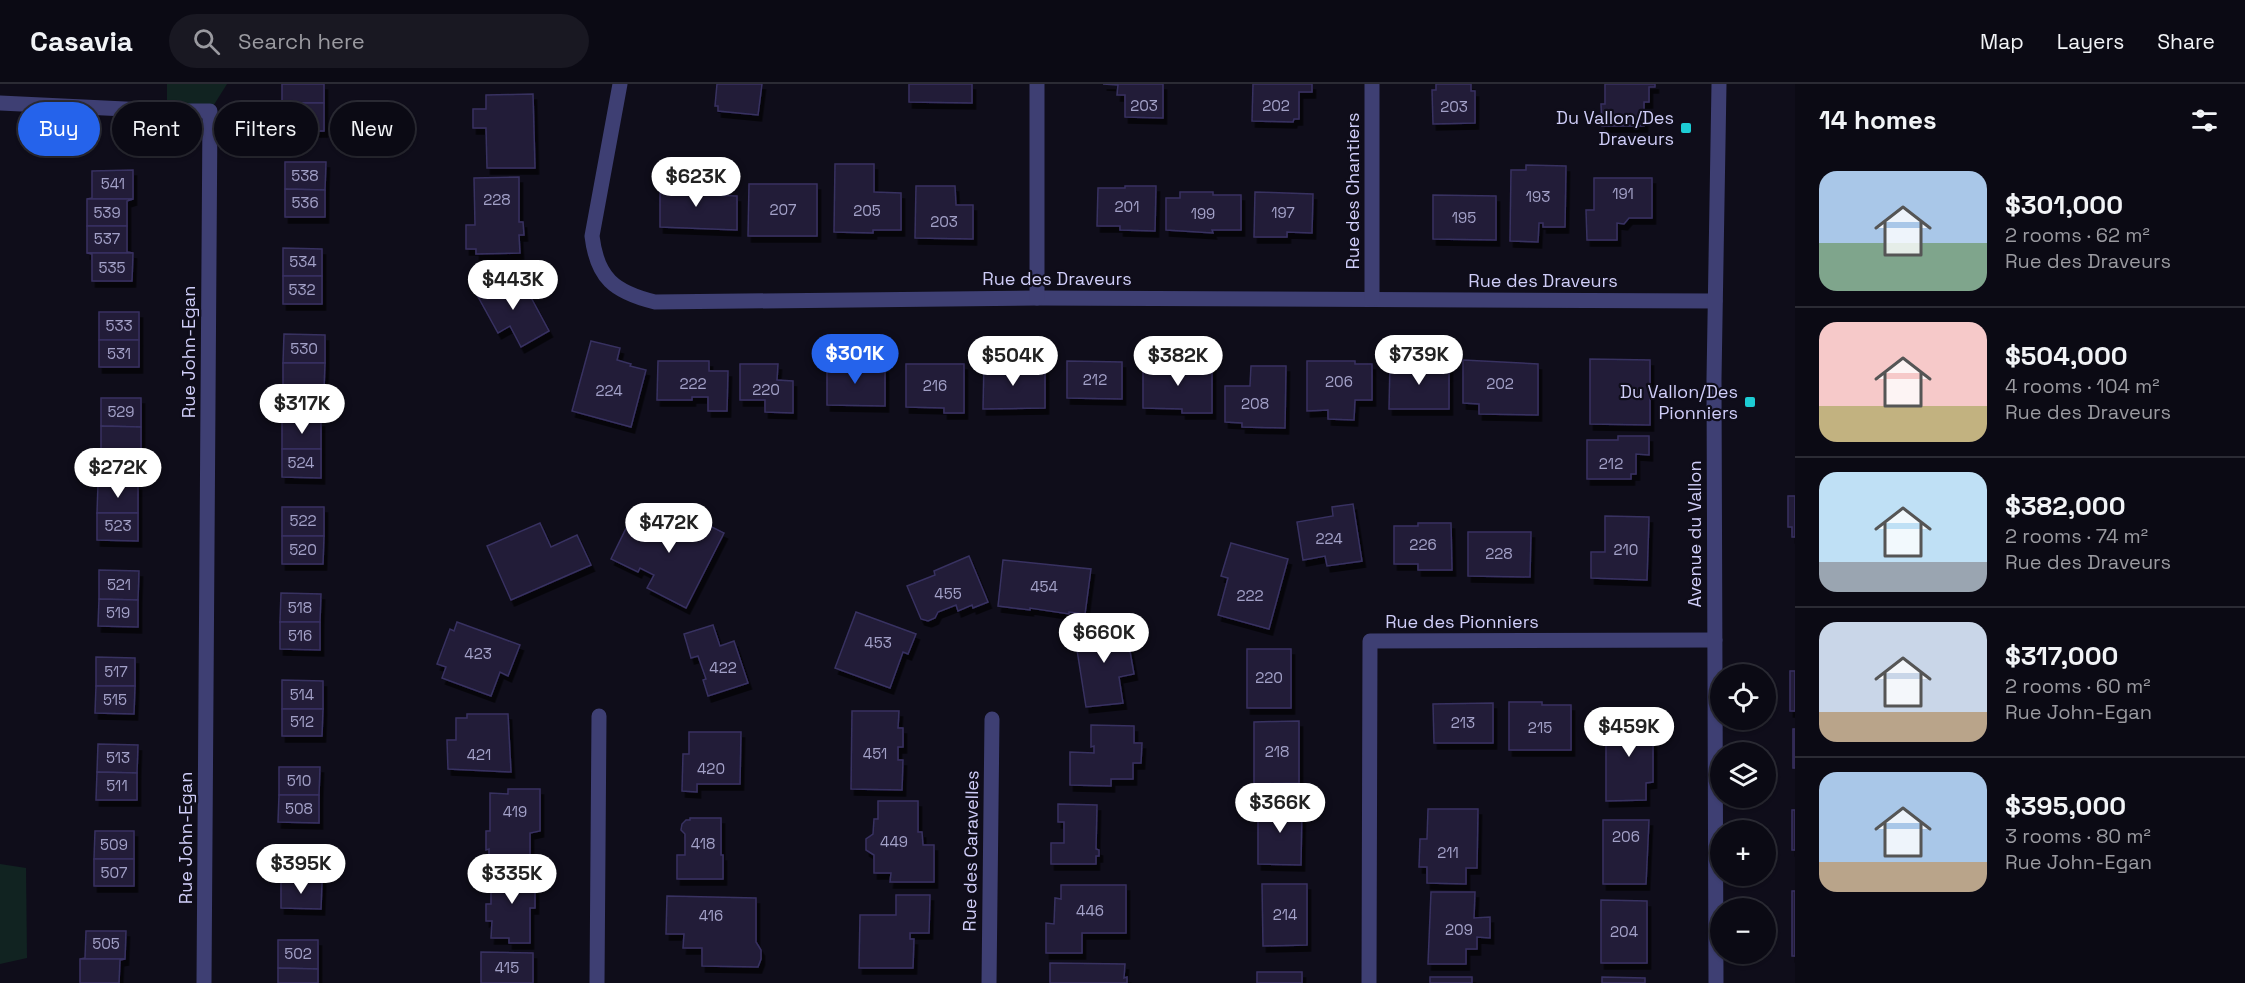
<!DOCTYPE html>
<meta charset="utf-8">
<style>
:root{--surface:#0b0a14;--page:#191822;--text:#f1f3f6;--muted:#9a9aa0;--line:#2b2b34;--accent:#2563eb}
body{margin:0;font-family:"Space Grotesk",sans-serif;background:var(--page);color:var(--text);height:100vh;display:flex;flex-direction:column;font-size:22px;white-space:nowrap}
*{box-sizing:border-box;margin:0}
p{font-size:20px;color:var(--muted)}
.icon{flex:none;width:33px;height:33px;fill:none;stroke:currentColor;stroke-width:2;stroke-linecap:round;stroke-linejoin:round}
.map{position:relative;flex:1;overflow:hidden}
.sheet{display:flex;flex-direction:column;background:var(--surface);width:450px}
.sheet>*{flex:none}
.hud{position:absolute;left:18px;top:18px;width:570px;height:54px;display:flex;gap:12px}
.controls{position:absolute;left:1710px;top:580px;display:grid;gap:12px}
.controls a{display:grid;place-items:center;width:66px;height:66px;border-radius:50%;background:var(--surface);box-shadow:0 2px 4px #0004,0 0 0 2px var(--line);font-size:30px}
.price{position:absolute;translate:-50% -51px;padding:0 14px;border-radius:21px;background:#fff;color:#222;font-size:20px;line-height:39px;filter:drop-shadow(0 2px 3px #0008)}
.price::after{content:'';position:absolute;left:50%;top:36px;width:18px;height:14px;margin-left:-9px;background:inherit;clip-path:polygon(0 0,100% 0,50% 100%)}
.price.active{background:var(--accent);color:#fff}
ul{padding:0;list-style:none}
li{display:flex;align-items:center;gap:18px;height:150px;padding:0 24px}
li+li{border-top:2px solid var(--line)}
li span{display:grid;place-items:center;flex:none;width:168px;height:120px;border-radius:18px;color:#555}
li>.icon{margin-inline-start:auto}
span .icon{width:72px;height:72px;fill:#fffc;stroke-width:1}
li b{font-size:26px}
h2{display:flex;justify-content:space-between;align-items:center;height:72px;padding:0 24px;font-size:26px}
.tag{padding:0 21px;border-radius:27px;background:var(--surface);box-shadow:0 2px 4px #0004,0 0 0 2px var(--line);font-size:21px;line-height:54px}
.tag.active{background:var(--accent);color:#fff}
header{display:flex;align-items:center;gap:36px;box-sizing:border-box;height:84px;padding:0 30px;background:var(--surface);border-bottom:2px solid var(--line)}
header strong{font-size:28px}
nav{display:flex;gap:33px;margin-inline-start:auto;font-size:21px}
.search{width:420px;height:54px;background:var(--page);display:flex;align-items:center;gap:15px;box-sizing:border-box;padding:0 21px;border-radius:33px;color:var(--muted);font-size:22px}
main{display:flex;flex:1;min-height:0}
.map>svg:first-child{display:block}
.green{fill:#112321}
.building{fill:#201c38;stroke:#383161;stroke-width:1.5;filter:url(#shadow)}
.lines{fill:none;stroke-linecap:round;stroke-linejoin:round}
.street{stroke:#3e3f73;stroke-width:15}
.poi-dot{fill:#1dccd4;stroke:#0f0d1a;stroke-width:2}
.labels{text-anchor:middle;stroke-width:4.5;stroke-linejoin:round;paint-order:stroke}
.number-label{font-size:15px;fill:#a3a1c8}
.poi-label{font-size:18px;fill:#cfcdf8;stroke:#0f0d1a;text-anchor:end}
.street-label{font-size:18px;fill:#cfcdf8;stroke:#0f0d1a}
</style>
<header>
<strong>Casavia</strong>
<div class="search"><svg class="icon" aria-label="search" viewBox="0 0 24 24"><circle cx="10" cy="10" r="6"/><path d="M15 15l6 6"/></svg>Search here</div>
<nav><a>Map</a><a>Layers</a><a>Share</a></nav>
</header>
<main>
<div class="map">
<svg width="1795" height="899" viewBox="0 0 1795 899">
<defs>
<filter id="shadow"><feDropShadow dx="3.5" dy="6" stdDeviation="0" flood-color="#0009"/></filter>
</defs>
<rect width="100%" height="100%" fill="#0f0d1a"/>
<g class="green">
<polygon points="167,0 227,0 210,27 167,27"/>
<polygon points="0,780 26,784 27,874 0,880"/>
</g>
<g class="building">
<rect x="282" y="0" width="42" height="19"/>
<polygon points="717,0 762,0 758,31 718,27 718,22 715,22"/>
<polygon points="909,0 972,0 972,19 909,18"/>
<polygon points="1103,0 1163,0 1163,34 1125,33 1125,11 1117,11 1118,1"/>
<polygon points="1253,0 1312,0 1312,8 1299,8 1299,35 1294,35 1293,38 1252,37"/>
<polygon points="1436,0 1471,0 1471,7 1475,7 1475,39 1433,40 1432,6 1436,6"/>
<polygon points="1605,0 1655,0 1655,3 1649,3 1649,18 1644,18 1644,42 1602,42 1601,20 1605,20"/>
<polygon points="533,10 535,84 487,84 486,44 473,44 473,25 486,25 486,11"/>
<rect x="282" y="19" width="42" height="28"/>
<polygon points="285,78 326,78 325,106 285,105"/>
<polygon points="835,80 874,80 874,108 901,109 901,146 873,146 873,149 834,148"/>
<polygon points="1526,81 1566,82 1565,143 1543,143 1543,139 1539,139 1538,158 1510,157 1511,86 1526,86"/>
<polygon points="133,86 133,115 87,115 92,114 92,87"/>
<polygon points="519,93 519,138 523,138 524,151 519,151 520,169 476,170 476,165 466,165 466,141 475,141 474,94"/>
<polygon points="1594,94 1652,94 1652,134 1629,134 1624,140 1617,139 1617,156 1587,156 1586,126 1594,126"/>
<polygon points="660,100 708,100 708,111 737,112 737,146 660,143"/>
<polygon points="749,100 817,100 817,152 748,152"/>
<polygon points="916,102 955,102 956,121 973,121 973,155 915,154"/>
<polygon points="1125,102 1156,102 1155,147 1120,146 1120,142 1097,142 1098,104 1125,104"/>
<polygon points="285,105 325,106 325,133 285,133"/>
<polygon points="1180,108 1213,108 1213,111 1241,111 1241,146 1212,146 1213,149 1166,146 1166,114 1180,114"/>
<polygon points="1255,108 1313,110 1312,149 1287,148 1287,153 1254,153"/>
<polygon points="1433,111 1496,112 1496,156 1433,155"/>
<polygon points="87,115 133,115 127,117 127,142 87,142"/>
<polygon points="87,142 127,142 127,168 133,169 87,169"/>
<polygon points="283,164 322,165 322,192 283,192"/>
<polygon points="87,169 133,169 132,197 92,197 92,170"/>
<polygon points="510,190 522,212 528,208 549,247 521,263 510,242 498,249 476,209"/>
<rect x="283" y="192" width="39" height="28"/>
<rect x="99" y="228" width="40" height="28"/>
<polygon points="284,250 325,251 325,279 283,279"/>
<rect x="99" y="256" width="40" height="27"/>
<polygon points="591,257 620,264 617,276 631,280 630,282 646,286 631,343 572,327"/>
<polygon points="1590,275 1650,276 1650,341 1590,340"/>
<polygon points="1463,276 1538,280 1538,331 1479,330 1479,320 1463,319"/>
<polygon points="658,277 709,277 709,287 728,287 727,327 708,327 708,313 692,313 692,316 657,316"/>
<polygon points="1067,277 1122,278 1122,315 1067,314"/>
<polygon points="1307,277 1355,277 1355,280 1372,280 1372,316 1355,316 1354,336 1328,335 1328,326 1307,327"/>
<polygon points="827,278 860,278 860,283 885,283 885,322 827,321"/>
<polygon points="984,278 1011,279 1011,282 1045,283 1045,324 983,325"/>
<polygon points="1390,278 1449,280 1449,325 1389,325"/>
<polygon points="283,279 325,279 324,306 283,306"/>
<polygon points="740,280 778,280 777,296 793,297 793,329 765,328 765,316 740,316"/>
<polygon points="906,280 964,280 964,329 944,329 944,324 906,323"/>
<polygon points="1143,280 1212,280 1212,329 1182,329 1182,325 1143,324"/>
<polygon points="1251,282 1286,282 1285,344 1242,343 1242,339 1225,338 1225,302 1250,302"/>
<polygon points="101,314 141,314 141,343 101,342"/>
<rect x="282" y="337" width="39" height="28"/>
<polygon points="101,342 141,343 141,369 101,369"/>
<polygon points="1618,352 1649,352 1649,371 1636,370 1636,390 1631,390 1631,395 1587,395 1587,356 1618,356"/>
<polygon points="282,365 321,365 321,394 282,393"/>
<polygon points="98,400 138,400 138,429 97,429"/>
<polygon points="1788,412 1795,412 1795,453 1792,453 1792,443 1788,443"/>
<polygon points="1353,420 1362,477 1327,482 1325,472 1303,476 1297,438 1333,432 1332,423"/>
<rect x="282" y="423" width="42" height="29"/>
<polygon points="636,424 677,446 686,430 724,449 686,524 647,504 654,491 640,484 638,488 611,475"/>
<polygon points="97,429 138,429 138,457 97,456"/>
<polygon points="1605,432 1649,433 1647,496 1591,494 1591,468 1605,468"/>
<polygon points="540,439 551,463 577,451 591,481 511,516 487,462"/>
<polygon points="1418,439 1451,439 1452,486 1418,486 1418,480 1394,480 1394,442 1418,442"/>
<polygon points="1468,448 1531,448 1530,493 1468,492"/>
<polygon points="282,452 324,452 323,480 282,480"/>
<polygon points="1231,459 1288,475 1269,545 1218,531 1228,494 1221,492"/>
<polygon points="969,472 988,518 973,524 972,521 958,527 956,521 938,528 935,534 928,537 921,535 907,502 935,491 934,487"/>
<polygon points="1003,476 1091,485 1085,530 1069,528 1069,530 1030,524 1030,526 998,522"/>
<polygon points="99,486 139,487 138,516 99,515"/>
<polygon points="281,509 321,510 320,538 280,538"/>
<polygon points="99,515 138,516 138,543 98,542"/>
<polygon points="856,528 916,550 908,570 903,568 890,604 835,584"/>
<polygon points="280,538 320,538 320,566 280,565"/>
<polygon points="457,538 520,561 508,592 500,588 491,612 442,594 446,583 437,580 450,545 454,547"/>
<polygon points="1125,539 1134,590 1119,593 1123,619 1086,623 1077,566 1084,565 1080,547"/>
<polygon points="713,541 720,562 734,557 748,599 708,612 703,596 706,595 698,572 691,574 684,550"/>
<rect x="1247" y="565" width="44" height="59"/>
<polygon points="96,573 135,574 135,602 96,602"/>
<rect x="1790" y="587" width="5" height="40"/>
<polygon points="282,596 323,597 323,625 282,625"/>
<polygon points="96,602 135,602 134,630 95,629"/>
<polygon points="1509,618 1542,618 1542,621 1571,621 1571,666 1509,666"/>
<polygon points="1493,619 1493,659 1434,659 1433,620"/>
<polygon points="282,625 323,625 322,652 282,652"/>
<polygon points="852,627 899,627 898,644 903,644 903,663 898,663 898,676 903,676 902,706 851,705"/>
<polygon points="467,630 508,630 511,688 448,685 447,656 456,656 456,634 467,634"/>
<polygon points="1606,634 1653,634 1653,698 1646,699 1646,716 1606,717"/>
<polygon points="1299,637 1299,699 1254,700 1254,638"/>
<polygon points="1091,641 1134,642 1134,659 1142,659 1141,679 1133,679 1133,695 1111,695 1111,702 1070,701 1070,668 1094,669 1094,662 1091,663"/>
<rect x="1793" y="645" width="2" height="39"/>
<polygon points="689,648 741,648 740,700 697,700 697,708 682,707 683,670 689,670"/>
<polygon points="98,660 138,661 137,689 97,688"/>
<polygon points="279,683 320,683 319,711 279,711"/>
<polygon points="97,688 137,689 137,716 96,716"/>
<polygon points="508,705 540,705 540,747 530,749 530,777 489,777 489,765 486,766 486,747 490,747 490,709 508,710"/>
<polygon points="279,711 319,711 319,739 278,738"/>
<polygon points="878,717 918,717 918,748 922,748 923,761 934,761 934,798 890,798 891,789 874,789 874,771 866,766 866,755 873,750 874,735 878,735"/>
<polygon points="1058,720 1097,721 1096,765 1099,766 1099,772 1096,772 1096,780 1051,780 1051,759 1064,759 1064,738 1058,738"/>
<polygon points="1258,720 1302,721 1301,781 1258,780"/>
<polygon points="1428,725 1478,725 1477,784 1466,784 1466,800 1427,799 1427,783 1419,783 1420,755 1427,755"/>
<rect x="1792" y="726" width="3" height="40"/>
<polygon points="690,734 721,734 721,771 723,771 723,795 677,795 677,771 685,771 685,750 681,746 682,740 686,736 690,736"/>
<polygon points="1603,736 1649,736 1646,800 1603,800"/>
<polygon points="95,747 134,747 134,775 94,775"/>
<polygon points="281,769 322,770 322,798 281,798"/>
<rect x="94" y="775" width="40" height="27"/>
<polygon points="491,786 535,787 535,824 530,824 530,859 509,859 509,854 491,854 492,837 486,837 486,820 491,820"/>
<polygon points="281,798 322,798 321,825 281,824"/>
<polygon points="1262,800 1307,800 1307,861 1263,862"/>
<polygon points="1061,801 1126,801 1126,849 1082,849 1082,869 1046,869 1046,839 1054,840 1055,814 1061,815"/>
<rect x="1792" y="807" width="3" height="65"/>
<polygon points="1431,808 1475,808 1474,834 1490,833 1490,854 1477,853 1477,865 1466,865 1466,880 1428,880"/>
<polygon points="896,811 930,811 929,849 910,849 910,855 914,855 913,884 859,884 860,831 896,831"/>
<polygon points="667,812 756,814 756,858 761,866 761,875 758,883 702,882 702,864 683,864 684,850 666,850"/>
<polygon points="1601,816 1647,817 1647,879 1601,879"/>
<polygon points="86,847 126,847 125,875 80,875 85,874"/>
<polygon points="278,856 318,856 318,885 278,884"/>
<polygon points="481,868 533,869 533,899 481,899"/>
<polygon points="80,875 125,875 120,876 119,899 80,899"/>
<polygon points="1050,879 1125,880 1124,894 1127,893 1127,899 1050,899"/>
<polygon points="278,884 318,885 318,899 278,899"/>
<rect x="1257" y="888" width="45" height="11"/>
<rect x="1430" y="893" width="42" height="6"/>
<polygon points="1602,893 1645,894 1645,899 1602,899"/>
</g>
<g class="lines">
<g class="street">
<path d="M620 0 592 152C597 194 614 208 655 218L1037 214 1715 217"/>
<polyline points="1372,0 1372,215"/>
<polyline points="0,19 167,27 210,27 204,899"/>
<polyline points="1037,214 1037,0"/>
<polyline points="597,899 599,632"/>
<polyline points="989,899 992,635"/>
<polyline points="1369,899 1370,557 1715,556"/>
<polyline points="1716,899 1714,295 1719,0"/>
</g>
</g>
<g class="poi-dot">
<rect x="1680" y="38" width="12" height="12" rx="3"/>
<rect x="1744" y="312" width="12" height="12" rx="3"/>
</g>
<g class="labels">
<g class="number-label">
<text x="1144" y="27">203</text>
<text x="1276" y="27">202</text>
<text x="1454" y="28">203</text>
<text x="305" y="97">538</text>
<text x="113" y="105">541</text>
<text x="1623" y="115">191</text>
<text x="1538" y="118">193</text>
<text x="497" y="121">228</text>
<text x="305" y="124">536</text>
<text x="1127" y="128">201</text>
<text x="783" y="131">207</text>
<text x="867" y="132">205</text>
<text x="107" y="134">539</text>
<text x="1283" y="134">197</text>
<text x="1203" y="135">199</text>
<text x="1464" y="139">195</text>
<text x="944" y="143">203</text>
<text x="107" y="160">537</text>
<text x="303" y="183">534</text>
<text x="112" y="189">535</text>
<text x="302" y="211">532</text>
<text x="119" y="247">533</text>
<text x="304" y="270">530</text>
<text x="119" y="275">531</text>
<text x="1095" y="301">212</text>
<text x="1339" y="303">206</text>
<text x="693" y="305">222</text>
<text x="1500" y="305">202</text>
<text x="935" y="307">216</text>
<text x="766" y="311">220</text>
<text x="609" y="312">224</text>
<text x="1255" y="325">208</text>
<text x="121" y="333">529</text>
<text x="301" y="384">524</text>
<text x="1611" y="385">212</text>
<text x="303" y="442">522</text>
<text x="118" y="447">523</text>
<text x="1329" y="460">224</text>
<text x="1423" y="466">226</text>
<text x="303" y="471">520</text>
<text x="1626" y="471">210</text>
<text x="1499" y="475">228</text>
<text x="119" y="506">521</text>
<text x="1044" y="508">454</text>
<text x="948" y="515">455</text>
<text x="1250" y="517">222</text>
<text x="300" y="529">518</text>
<text x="118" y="534">519</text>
<text x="300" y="557">516</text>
<text x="878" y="564">453</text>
<text x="478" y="575">423</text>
<text x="723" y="589">422</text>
<text x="116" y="593">517</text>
<text x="1269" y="599">220</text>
<text x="302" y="616">514</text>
<text x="115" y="621">515</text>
<text x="302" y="643">512</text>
<text x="1463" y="644">213</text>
<text x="1540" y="649">215</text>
<text x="1277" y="673">218</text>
<text x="875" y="675">451</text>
<text x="479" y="676">421</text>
<text x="118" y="679">513</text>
<text x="711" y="690">420</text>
<text x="299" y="702">510</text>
<text x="117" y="707">511</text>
<text x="299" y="730">508</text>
<text x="515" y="733">419</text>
<text x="1626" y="758">206</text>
<text x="894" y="763">449</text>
<text x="703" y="765">418</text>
<text x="114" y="766">509</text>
<text x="1448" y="774">211</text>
<text x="114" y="794">507</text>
<text x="1090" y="832">446</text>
<text x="1285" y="836">214</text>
<text x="711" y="837">416</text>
<text x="1459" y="851">209</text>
<text x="1624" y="853">204</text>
<text x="106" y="865">505</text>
<text x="298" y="875">502</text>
<text x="507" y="889">415</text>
</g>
<g class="poi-label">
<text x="1674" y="40">Du Vallon/Des<tspan x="1674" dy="21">Draveurs</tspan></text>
<text x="1738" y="314">Du Vallon/Des<tspan x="1738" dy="21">Pionniers</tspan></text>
</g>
<g class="street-label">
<text transform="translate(1353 107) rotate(-90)" y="6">Rue des Chantiers</text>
<text x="1057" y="201">Rue des Draveurs</text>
<text x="1543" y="203">Rue des Draveurs</text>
<text transform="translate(189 268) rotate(-90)" y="6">Rue John-Egan</text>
<text transform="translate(1695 450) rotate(-90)" y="6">Avenue du Vallon</text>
<text x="1462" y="544">Rue des Pionniers</text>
<text transform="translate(186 754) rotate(-90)" y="6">Rue John-Egan</text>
<text transform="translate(971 767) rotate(-89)" y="6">Rue des Caravelles</text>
</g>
</g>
</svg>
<div class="controls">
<a><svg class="icon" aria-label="locate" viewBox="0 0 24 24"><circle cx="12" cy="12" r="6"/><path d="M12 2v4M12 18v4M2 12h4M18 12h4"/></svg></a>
<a><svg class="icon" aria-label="layers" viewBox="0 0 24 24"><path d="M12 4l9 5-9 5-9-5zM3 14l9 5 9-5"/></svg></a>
<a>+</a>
<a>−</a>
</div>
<b class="price" style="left:696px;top:124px">$623K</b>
<b class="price" style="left:513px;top:227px">$443K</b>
<b class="price active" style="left:855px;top:301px">$301K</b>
<b class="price" style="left:1419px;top:302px">$739K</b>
<b class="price" style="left:1013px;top:303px">$504K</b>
<b class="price" style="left:1178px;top:303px">$382K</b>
<b class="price" style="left:302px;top:351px">$317K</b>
<b class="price" style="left:118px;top:415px">$272K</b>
<b class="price" style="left:669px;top:470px">$472K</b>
<b class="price" style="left:1104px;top:580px">$660K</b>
<b class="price" style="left:1629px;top:674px">$459K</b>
<b class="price" style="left:1280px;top:750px">$366K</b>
<b class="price" style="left:301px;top:811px">$395K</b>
<b class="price" style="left:512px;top:821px">$335K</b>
<div class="hud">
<a class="tag active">Buy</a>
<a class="tag">Rent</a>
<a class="tag">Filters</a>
<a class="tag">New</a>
</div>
</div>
<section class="sheet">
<h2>14 homes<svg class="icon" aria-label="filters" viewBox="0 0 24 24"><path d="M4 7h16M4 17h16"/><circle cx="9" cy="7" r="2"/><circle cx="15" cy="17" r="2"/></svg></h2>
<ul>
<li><span style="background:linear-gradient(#a9c7e8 60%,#7fa58c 0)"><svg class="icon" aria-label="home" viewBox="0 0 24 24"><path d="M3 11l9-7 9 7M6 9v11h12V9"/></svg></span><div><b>$301,000</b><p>2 rooms · 62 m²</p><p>Rue des Draveurs</p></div></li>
<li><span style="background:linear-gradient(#f6c9c9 70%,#c2b280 0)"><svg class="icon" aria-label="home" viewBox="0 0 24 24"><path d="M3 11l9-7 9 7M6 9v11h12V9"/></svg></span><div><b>$504,000</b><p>4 rooms · 104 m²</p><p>Rue des Draveurs</p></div></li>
<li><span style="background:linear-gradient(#bfe0f5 75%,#9aa5b1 0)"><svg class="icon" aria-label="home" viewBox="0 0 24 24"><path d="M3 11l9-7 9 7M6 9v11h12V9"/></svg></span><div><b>$382,000</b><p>2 rooms · 74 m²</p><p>Rue des Draveurs</p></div></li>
<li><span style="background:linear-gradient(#c9d6e8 75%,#b9a48a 0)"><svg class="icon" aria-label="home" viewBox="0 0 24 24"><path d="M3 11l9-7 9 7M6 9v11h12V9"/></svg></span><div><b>$317,000</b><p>2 rooms · 60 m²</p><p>Rue John-Egan</p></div></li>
<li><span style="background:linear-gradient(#a9c7e8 75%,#b9a48a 0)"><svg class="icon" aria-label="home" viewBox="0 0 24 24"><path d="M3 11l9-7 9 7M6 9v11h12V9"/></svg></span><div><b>$395,000</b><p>3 rooms · 80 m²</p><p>Rue John-Egan</p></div></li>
</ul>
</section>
</main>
